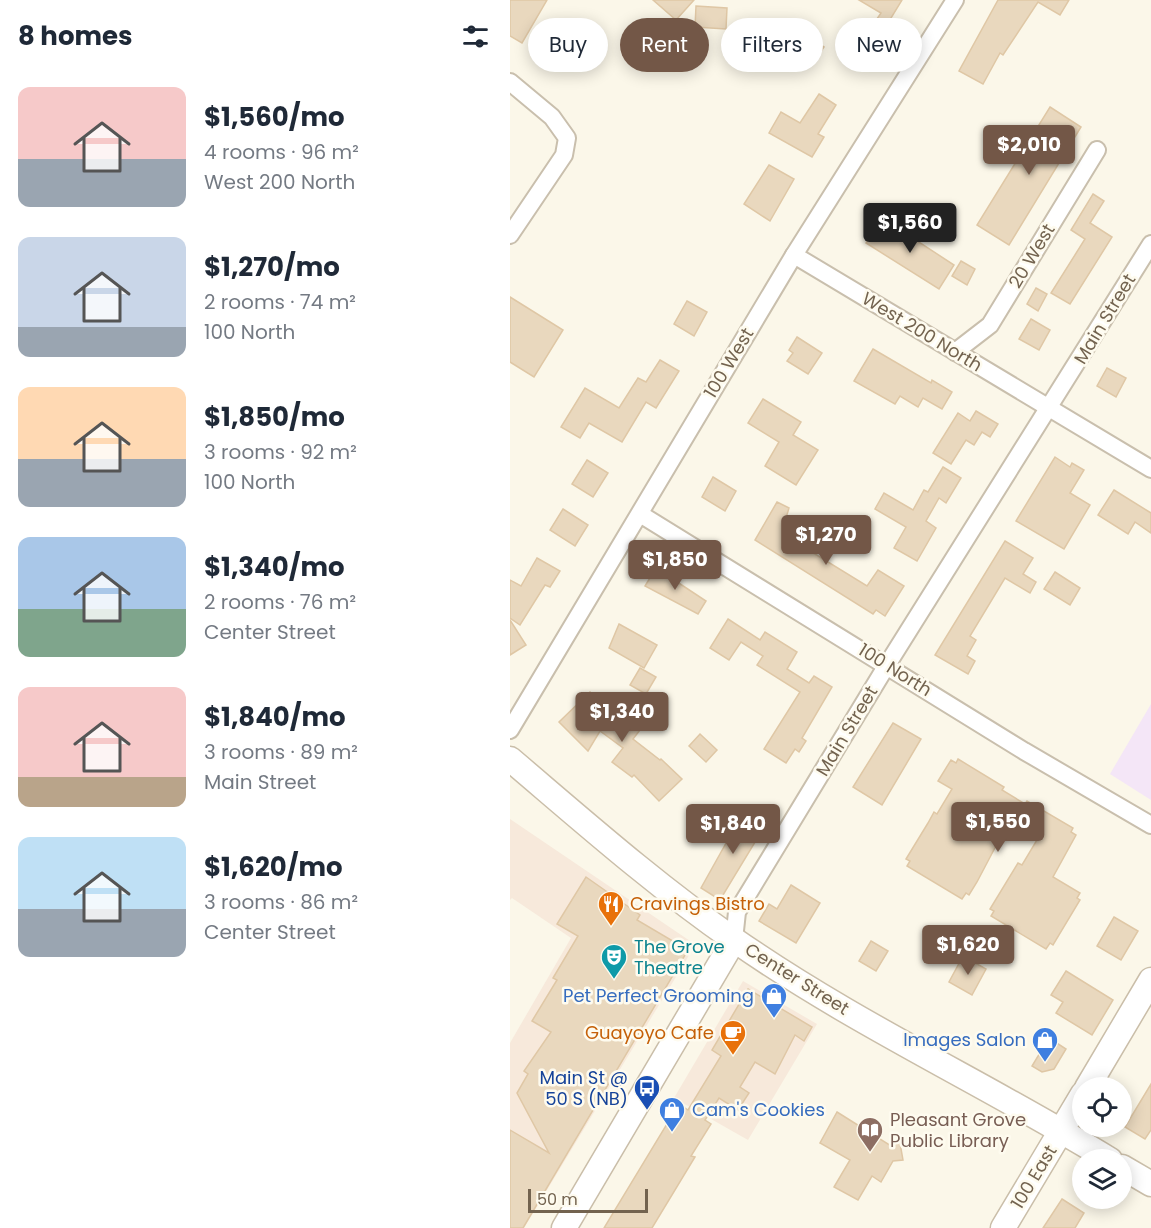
<!DOCTYPE html>
<meta charset="utf-8">
<style>
:root{--surface:#fff;--page:#f6f6f7;--text:#1f2937;--muted:#747a83;--accent:#735747}
body{margin:0;font-family:Poppins,sans-serif;background:var(--page);color:var(--text);height:100vh;display:flex;flex-direction:column;font-size:22px;white-space:nowrap}
*{box-sizing:border-box;margin:0}
p{font-size:20px;color:var(--muted)}
.icon{flex:none;width:33px;height:33px;fill:none;stroke:currentColor;stroke-width:2;stroke-linecap:round;stroke-linejoin:round}
.map{position:relative;flex:1;overflow:hidden}
.panel{display:flex;flex-direction:column;background:var(--surface);width:510px}
.panel>*{flex:none}
.top-card{position:absolute;left:18px;top:18px;width:532px;height:54px;display:flex;gap:12px}
.tools{position:absolute;left:562px;top:1077px;display:grid;gap:12px}
.tools a{display:grid;place-items:center;width:60px;height:60px;border-radius:50%;background:var(--surface);box-shadow:0 3px 15px #0003;font-size:30px}
.scale{position:absolute;left:18px;bottom:15px;width:120px;box-sizing:border-box;padding-left:6px;border:3px solid #73634f;border-top:0;font-size:16px;line-height:21px;white-space:nowrap;color:#73634f;-webkit-text-stroke:4px #fefbef;paint-order:stroke}
.price{position:absolute;translate:-50% -51px;padding:0 14px;border-radius:6px;background:var(--accent);color:#fff;font-size:20px;line-height:39px;filter:drop-shadow(0 2px 3px #0008)}
.price::after{content:'';position:absolute;left:50%;top:36px;width:18px;height:14px;margin-left:-9px;background:inherit;clip-path:polygon(0 0,100% 0,50% 100%)}
.price.current{background:#222;color:#fff}
ul{padding:0;list-style:none}
li{display:flex;align-items:center;gap:18px;height:150px;padding:0 18px}
li span{display:grid;place-items:center;flex:none;width:168px;height:120px;border-radius:12px;color:#555}
li>.icon{margin-inline-start:auto}
span .icon{width:72px;height:72px;fill:#fffc;stroke-width:1}
li b{font-size:26px}
h2{display:flex;justify-content:space-between;align-items:center;height:72px;padding:0 18px;font-size:26px}
.pill{padding:0 21px;border-radius:27px;background:var(--surface);box-shadow:0 3px 15px #0003;font-size:21px;line-height:54px}
.pill.current{background:var(--accent);color:#fff}
main{display:flex;flex:1;min-height:0}
.map>svg:first-child{display:block}
.commercial{fill:#f7e9db}
.education{fill:#f4e6f7}
.building{fill:#e9d8be;stroke:#dfc7a5;stroke-width:1.5}
.lines{fill:none;stroke-linecap:round;stroke-linejoin:round}
.street-casing{stroke:#c9bfad;stroke-width:20}
.secondary-casing{stroke:#cabea9;stroke-width:27}
.street{stroke:#fff;stroke-width:16}
.secondary{stroke:#fff;stroke-width:24}
.labels{text-anchor:middle;stroke-width:5;stroke-linejoin:round;paint-order:stroke}
.street-label{font-size:18px;fill:#73634f;stroke:#fefbef}
.food-label{font-size:18px;fill:#c56008;stroke:#fefbef;text-anchor:start}
.culture-label{font-size:18px;fill:#0d838f;stroke:#fefbef;text-anchor:start}
.shop-label{font-size:18px;fill:#366cbe;stroke:#fefbef;text-anchor:end}
.transit-label{font-size:18px;fill:#164399;stroke:#fefbef;text-anchor:end}
.education-label{font-size:18px;fill:#785e54;stroke:#fefbef;text-anchor:start}
</style>
<main>
<section class="panel">
<h2>8 homes<svg class="icon" aria-label="filters" viewBox="0 0 24 24"><path d="M4 7h16M4 17h16"/><circle cx="9" cy="7" r="2"/><circle cx="15" cy="17" r="2"/></svg></h2>
<ul>
<li><span style="background:linear-gradient(#f6c9c9 60%,#9aa5b1 0)"><svg class="icon" aria-label="home" viewBox="0 0 24 24"><path d="M3 11l9-7 9 7M6 9v11h12V9"/></svg></span><div><b>$1,560/mo</b><p>4 rooms · 96 m²</p><p>West 200 North</p></div></li>
<li><span style="background:linear-gradient(#c9d6e8 75%,#9aa5b1 0)"><svg class="icon" aria-label="home" viewBox="0 0 24 24"><path d="M3 11l9-7 9 7M6 9v11h12V9"/></svg></span><div><b>$1,270/mo</b><p>2 rooms · 74 m²</p><p>100 North</p></div></li>
<li><span style="background:linear-gradient(#ffd9b3 60%,#9aa5b1 0)"><svg class="icon" aria-label="home" viewBox="0 0 24 24"><path d="M3 11l9-7 9 7M6 9v11h12V9"/></svg></span><div><b>$1,850/mo</b><p>3 rooms · 92 m²</p><p>100 North</p></div></li>
<li><span style="background:linear-gradient(#a9c7e8 60%,#7fa58c 0)"><svg class="icon" aria-label="home" viewBox="0 0 24 24"><path d="M3 11l9-7 9 7M6 9v11h12V9"/></svg></span><div><b>$1,340/mo</b><p>2 rooms · 76 m²</p><p>Center Street</p></div></li>
<li><span style="background:linear-gradient(#f6c9c9 75%,#b9a48a 0)"><svg class="icon" aria-label="home" viewBox="0 0 24 24"><path d="M3 11l9-7 9 7M6 9v11h12V9"/></svg></span><div><b>$1,840/mo</b><p>3 rooms · 89 m²</p><p>Main Street</p></div></li>
<li><span style="background:linear-gradient(#bfe0f5 60%,#9aa5b1 0)"><svg class="icon" aria-label="home" viewBox="0 0 24 24"><path d="M3 11l9-7 9 7M6 9v11h12V9"/></svg></span><div><b>$1,620/mo</b><p>3 rooms · 86 m²</p><p>Center Street</p></div></li>
</ul>
</section>
<div class="map">
<svg width="641" height="1228" viewBox="0 0 641 1228">
<rect width="100%" height="100%" fill="#fbf7e9"/>
<g class="commercial">
<polygon points="0,819 183,943 178,957 14,1228 0,1228 0,1043 61,938 2,898 0,900"/>
<polygon points="233,981 307,1024 238,1140 164,1098"/>
</g>
<polygon class="education" points="641,704 641,800 600,774"/>
<g class="building">
<polygon points="0,0 37,0 12,43 0,36"/>
<polygon points="143,0 184,0 166,20"/>
<polygon points="349,0 392,0 373,31 384,38 369,61 348,47 371,13"/>
<polygon points="488,0 559,0 550,15 528,2 493,55 490,53 473,84 449,71"/>
<polygon points="186,6 217,8 216,29 185,27"/>
<polygon points="282,29 287,29 314,47 303,63 273,43"/>
<polygon points="309,94 326,105 308,134 314,137 302,157 259,133 271,112 290,123"/>
<polygon points="540,107 571,127 499,245 467,225"/>
<polygon points="259,165 284,179 260,221 234,204"/>
<polygon points="583,194 594,201 580,223 602,237 560,304 541,293 575,239 561,230"/>
<polygon points="372,218 444,265 429,289 356,243"/>
<polygon points="451,261 465,269 457,285 442,276"/>
<polygon points="526,288 537,294 528,311 517,304"/>
<polygon points="0,297 53,330 24,377 0,362"/>
<polygon points="177,301 197,312 184,336 164,324"/>
<polygon points="521,319 540,330 529,350 509,339"/>
<polygon points="287,337 312,353 298,374 277,361 283,353 279,350"/>
<polygon points="363,349 421,383 422,380 442,392 432,409 413,398 408,407 390,396 385,404 344,381"/>
<polygon points="150,360 169,371 146,408 136,402 112,442 79,423 70,438 51,427 75,388 109,408 128,378 136,382"/>
<polygon points="597,368 616,378 606,397 587,386"/>
<polygon points="253,399 291,422 283,435 308,450 286,485 255,466 269,442 238,423"/>
<polygon points="466,411 488,424 480,437 472,432 464,445 456,440 441,464 423,453 448,413 460,421"/>
<polygon points="545,457 560,467 562,463 574,470 560,493 580,505 554,549 506,521"/>
<polygon points="77,460 98,473 83,497 62,484"/>
<polygon points="433,467 451,478 436,503 429,498 416,521 426,528 407,561 384,548 396,527 365,509 374,493 403,510 414,490 418,492"/>
<polygon points="203,477 226,491 215,511 192,497"/>
<polygon points="604,490 641,513 641,533 625,522 618,534 588,515"/>
<polygon points="267,502 279,508 275,521 294,532 287,543 357,586 368,570 394,586 375,616 366,610 363,614 245,540"/>
<polygon points="53,509 78,525 65,546 40,530"/>
<polygon points="495,541 523,558 513,574 526,582 520,593 495,578 460,636 466,640 457,656 465,661 458,674 425,655"/>
<polygon points="27,558 50,571 40,587 35,585 10,625 0,618 0,580 11,586"/>
<polygon points="146,568 196,601 188,614 135,586"/>
<polygon points="545,572 570,588 560,605 534,589"/>
<polygon points="218,619 250,640 255,632 287,652 277,669 299,683 304,676 322,687 292,738 296,741 289,752 285,749 276,763 254,749 290,692 247,665 253,656 231,642 219,660 200,648"/>
<polygon points="0,620 16,645 0,655"/>
<polygon points="109,624 147,645 134,668 99,648"/>
<polygon points="130,668 146,677 136,694 120,685"/>
<polygon points="80,692 107,719 111,714 120,720 132,704 143,713 123,739 150,760 151,759 172,779 149,801 124,775 122,777 102,762 113,748 90,731 78,751 49,722"/>
<polygon points="383,723 411,739 372,805 343,787"/>
<polygon points="190,734 207,750 196,762 179,746"/>
<polygon points="448,759 494,787 492,790 515,804 517,801 563,828 561,832 566,835 543,877 570,893 567,898 570,900 543,945 540,943 536,949 481,916 484,911 480,909 508,863 512,865 527,840 498,823 467,882 459,895 456,893 452,899 397,866 400,861 396,859 418,823 424,812 427,814 442,789 428,781 441,760 446,763"/>
<polygon points="234,811 256,824 210,900 191,888"/>
<polygon points="76,877 130,915 127,920 178,950 13,1228 0,1228 0,1130 39,1153 7,1093 18,1074 14,1071 41,1032 22,1021 47,980 43,978 68,936 47,924"/>
<polygon points="281,885 310,903 286,943 249,921 259,904 267,909"/>
<polygon points="604,917 628,931 611,960 587,946"/>
<polygon points="361,941 378,951 366,971 349,961"/>
<polygon points="453,956 476,969 462,995 439,982"/>
<polygon points="556,971 603,1000 582,1035 546,1013 553,1002 541,995"/>
<polygon points="238,989 302,1027 294,1041 285,1035 265,1074 245,1062 230,1087 239,1093 228,1110 209,1098 195,1120 201,1124 181,1156 185,1157 142,1228 94,1228 169,1104 178,1110 211,1056 202,1050"/>
<polygon points="539,1038 556,1049 544,1069 532,1072 522,1066"/>
<polygon points="641,1084 641,1130 635,1139 615,1127"/>
<polygon points="327,1112 381,1146 390,1143 393,1160 383,1161 371,1182 362,1176 348,1200 324,1187 340,1160 310,1143"/>
<polygon points="552,1199 574,1213 565,1228 533,1228"/>
</g>
<g class="lines">
<g class="street-casing">
<g id="street">
<polyline points="0,82 42,117 57,138 54,155 0,235"/>
<polyline points="284,255 641,469"/>
<polyline points="445,352 480,325 587,150"/>
<polyline points="130,514 514,751 641,825"/>
<polyline points="0,730 284,255 445,0"/>
<polyline points="224,940 227,912 377,665 641,244"/>
</g>
</g>
<g class="secondary-casing">
<g id="secondary">
<path d="M0 759C73 821 144 884 223 939 343 1023 476 1084 600 1160"/>
<polyline points="577,1088 641,980"/>
<polyline points="612,1167 641,1184"/>
<polyline points="54,1228 224,940"/>
<polyline points="493,1228 573,1094"/>
</g>
</g>
<use href="#street" class="street"/>
<use href="#secondary" class="secondary"/>
</g>
<defs>
<g id="restaurant-pin" transform="scale(1.35)"><path d="M0 17L-7.5 6A9.5 9.5 0 1 1 7.5 6Z" fill="#e8710a" stroke="#fefbef"/><path d="M-5-6h1v4h1v-4h1v4h1v-4h1v5L-1.5 .5V6h-2V.5L-5-1ZM5-6V6H3V1.5H1.5Q1.5-4 5-6Z" fill="#fff"/></g>
<g id="theatre-pin" transform="scale(1.35)"><path d="M0 17L-7.5 6A9.5 9.5 0 1 1 7.5 6Z" fill="#0f9aa8" stroke="#fefbef"/><path d="M-5-5.5Q0-4 5-5.5V0Q5 5 0 6Q-5 5-5 0ZM-3.3-2.5H-1v1.5H-3.3ZM1-2.5H3.3v1.5H1ZM-2.8 1Q0 5.5 2.8 1Z" fill="#fff"/></g>
<g id="shop-pin" transform="scale(1.35)"><path d="M0 17L-7.5 6A9.5 9.5 0 1 1 7.5 6Z" fill="#3f7fe0" stroke="#fefbef"/><path d="M-5-2.5h2.3a2.7 3.5 0 0 1 5.4 0H5L5.5 6h-11ZM-1.5-2.5h3a1.5 2.3 0 0 0-3 0Z" fill="#fff"/></g>
<g id="cafe-pin" transform="scale(1.35)"><path d="M0 17L-7.5 6A9.5 9.5 0 1 1 7.5 6Z" fill="#e8710a" stroke="#fefbef"/><path d="M-5.5-4.5H6V0H3Q3 3.5 0 3.5H-2.5Q-5.5 3.5-5.5 0ZM3-3.2v2h1.7v-2ZM-6 4.5H4V6H-6Z" fill="#fff"/></g>
<g id="bus-pin" transform="scale(1.35)"><path d="M0 17L-7.5 6A9.5 9.5 0 1 1 7.5 6Z" fill="#1a4fb4" stroke="#fefbef"/><path d="M-5-6H5V4H4V6H2V4H-2V6H-4V4H-5ZM-3.5-4V0h7V-4ZM-3.5 1.2v1.5H-2V1.2ZM2 1.2v1.5H3.5V1.2Z" fill="#fff"/></g>
<g id="library-pin" transform="scale(1.35)"><path d="M0 17L-7.5 6A9.5 9.5 0 1 1 7.5 6Z" fill="#8d6e63" stroke="#fefbef"/><path d="M-6-4Q-3-5.5-.7-3.5V5Q-3 3-6 4ZM6-4Q3-5.5 .7-3.5V5Q3 3 6 4Z" fill="#fff"/></g>
</defs>
<g fill-rule="evenodd">
<use href="#restaurant-pin" x="101" y="904"/>
<use href="#theatre-pin" x="104" y="957"/>
<use href="#shop-pin" x="264" y="996"/>
<use href="#cafe-pin" x="223" y="1033"/>
<use href="#shop-pin" x="535" y="1040"/>
<use href="#bus-pin" x="137" y="1088"/>
<use href="#shop-pin" x="162" y="1110"/>
<use href="#library-pin" x="360" y="1130"/>
</g>
<g class="labels">
<g class="street-label">
<text transform="translate(522 256) rotate(-59)" y="6">20 West</text>
<text transform="translate(595 319) rotate(-59)" y="6">Main Street</text>
<text transform="translate(412 332) rotate(31)" y="6">West 200 North</text>
<text transform="translate(219 363) rotate(-59)" y="6">100 West</text>
<text transform="translate(385 670) rotate(32)" y="6">100 North</text>
<text transform="translate(337 731) rotate(-59)" y="6">Main Street</text>
<text transform="translate(287 979) rotate(32)" y="6">Center Street</text>
<text transform="translate(524 1177) rotate(-59)" y="6">100 East</text>
</g>
<g class="food-label">
<text x="120" y="910">Cravings Bistro</text>
<text x="204" y="1039" text-anchor="end">Guayoyo Cafe</text>
</g>
<g class="culture-label">
<text x="124" y="953">The Grove<tspan x="124" dy="21">Theatre</tspan></text>
</g>
<g class="shop-label">
<text x="244" y="1002">Pet Perfect Grooming</text>
<text x="516" y="1046">Images Salon</text>
<text x="182" y="1116" text-anchor="start">Cam's Cookies</text>
</g>
<g class="transit-label">
<text x="118" y="1084">Main St @<tspan x="118" dy="21">50 S (NB)</tspan></text>
</g>
<g class="education-label">
<text x="380" y="1126">Pleasant Grove<tspan x="380" dy="21">Public Library</tspan></text>
</g>
</g>
</svg>
<div class="tools">
<a><svg class="icon" aria-label="locate" viewBox="0 0 24 24"><circle cx="12" cy="12" r="6"/><path d="M12 2v4M12 18v4M2 12h4M18 12h4"/></svg></a>
<a><svg class="icon" aria-label="layers" viewBox="0 0 24 24"><path d="M12 4l9 5-9 5-9-5zM3 14l9 5 9-5"/></svg></a>
</div>
<div class="scale">50 m</div>
<b class="price" style="left:519px;top:176px">$2,010</b>
<b class="price current" style="left:400px;top:254px">$1,560</b>
<b class="price" style="left:316px;top:566px">$1,270</b>
<b class="price" style="left:165px;top:591px">$1,850</b>
<b class="price" style="left:112px;top:743px">$1,340</b>
<b class="price" style="left:488px;top:853px">$1,550</b>
<b class="price" style="left:223px;top:855px">$1,840</b>
<b class="price" style="left:458px;top:976px">$1,620</b>
<div class="top-card">
<a class="pill">Buy</a>
<a class="pill current">Rent</a>
<a class="pill">Filters</a>
<a class="pill">New</a>
</div>
</div>
</main>
